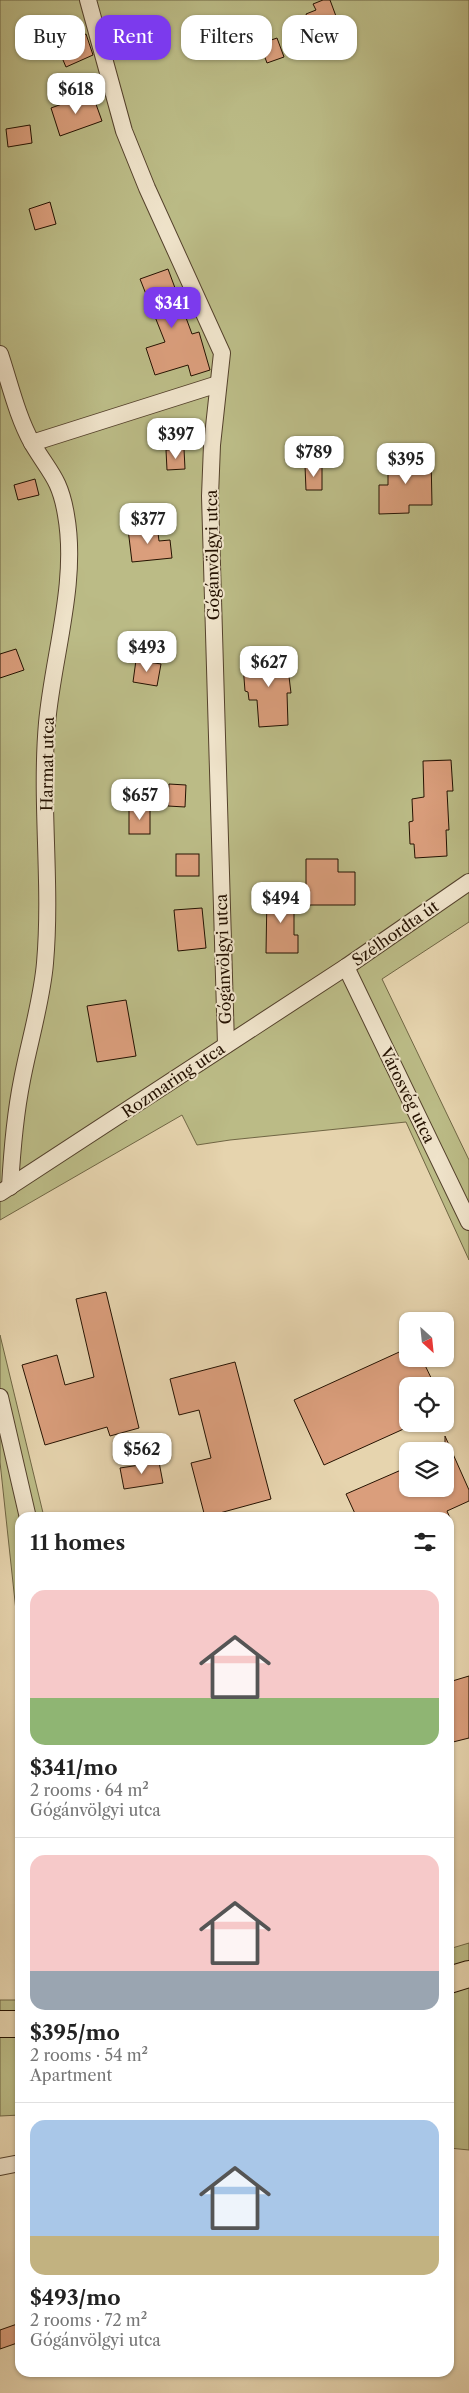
<!DOCTYPE html>
<meta charset="utf-8">
<style>
:root{--surface:#fff;--page:#f6f6f6;--text:#222;--muted:#767676;--line:#e0e0e0;--accent:#7c3aed}
body{margin:0;font-family:"Libre Caslon Text",serif;background:var(--page);color:var(--text);height:100vh;display:flex;flex-direction:column;font-size:19px;white-space:nowrap}
*{box-sizing:border-box;margin:0}
p{font-size:16px;color:var(--muted)}
.icon{flex:none;width:28px;height:28px;fill:none;stroke:currentColor;stroke-width:2;stroke-linecap:round;stroke-linejoin:round}
.map{position:relative;flex:1;overflow:hidden}
.details{position:absolute;left:15px;top:1512px;width:439px;height:865px;display:flex;flex-direction:column;background:var(--surface);border-radius:15px;box-shadow:0 1px 4px #0004}
.details>*{flex:none}
.banner{position:absolute;left:15px;top:15px;width:440px;height:45px;display:flex;gap:10px}
.needle{width:32px;rotate:153deg}
.buttons{position:absolute;left:399px;top:1312px;display:grid;gap:10px}
.buttons a{display:grid;place-items:center;width:55px;height:55px;border-radius:10px;background:var(--surface);box-shadow:0 1px 4px #0004;font-size:25px}
.price{position:absolute;translate:-50% -42px;padding:0 11px;border-radius:10px;background:#fff;color:#222;font-size:16px;line-height:32px;filter:drop-shadow(0 1px 2px #0008)}
.price::after{content:'';position:absolute;left:50%;top:30px;width:15px;height:11px;margin-left:-8px;background:inherit;clip-path:polygon(0 0,100% 0,50% 100%)}
.price.selected{background:var(--accent);color:#fff}
ul{padding:0;list-style:none}
li{display:grid;align-content:center;gap:10px;height:265px;padding:0 15px}
li+li{border-top:1px solid var(--line)}
li span{display:grid;place-items:center;height:155px;border-radius:15px;color:#555}
li>.icon{margin-inline-start:auto}
span .icon{width:90px;height:90px;fill:#fffc;stroke-width:1}
li b{font-size:21px}
h2{display:flex;justify-content:space-between;align-items:center;height:60px;padding:0 15px;font-size:21px}
.chip{padding:0 18px;border-radius:15px;background:var(--surface);box-shadow:0 1px 4px #0004;font-size:18px;line-height:45px}
.chip.selected{background:var(--accent);color:#fff}
.map>svg:first-child{display:block}
.green{fill:#bbbb86;stroke:#706644}
.building{fill:#da9e7c;stroke:#251201}
.lines{fill:none;stroke-linecap:round;stroke-linejoin:round}
.minor-casing{stroke:#55422c;stroke-width:18}
.primary-casing{stroke:#251201;stroke-width:28}
.minor{stroke:#efe3ca;stroke-width:16}
.primary{stroke:#e6d4ae;stroke-width:26}
.labels{text-anchor:middle;stroke-width:4;stroke-linejoin:round;paint-order:stroke}
.street-label{font-size:16px;fill:#251201;stroke:#efe3ca}
</style>
<div class="map">
<svg width="469" height="2393" viewBox="0 0 469 2393">
<rect width="100%" height="100%" fill="#e6d4ae"/>
<filter id="stains"><feTurbulence type="fractalNoise" baseFrequency=".004" numOctaves="4"/><feColorMatrix values="0 0 0 0 .2 0 0 0 0 .09 0 0 0 0 .02 0 0 0 .5 -.17"/></filter>
<radialGradient id="worn" r=".72"><stop offset=".6" stop-color="#630" stop-opacity="0"/><stop offset="1" stop-color="#630" stop-opacity=".3"/></radialGradient>
<g class="green">
<polygon points="0,0 469,0 469,922 382,979 469,1160 469,1260 406,1122 230,1140 197,1145 182,1115 0,1220"/>
<polygon points="0,1335 44,1517 20,1518 20,1648 0,1462"/>
<polygon points="469,1943 469,2150 449,2148 449,1949"/>
<polygon points="0,2000 20,2000 20,2115 0,2116"/>
</g>
<g class="building">
<polygon points="323,0 330,0 340,27 314,37 306,14 316,10 313,4"/>
<polygon points="86,34 93,55 66,67 57,46"/>
<polygon points="277,38 284,57 267,63 260,44"/>
<polygon points="92,93 102,121 60,136 51,108"/>
<polygon points="30,125 32,143 8,147 6,129"/>
<polygon points="50,202 56,224 35,230 29,209"/>
<polygon points="168,269 192,334 199,332 210,370 191,376 188,365 155,375 146,348 165,342 140,279"/>
<polygon points="184,449 185,469 167,470 166,450"/>
<polygon points="431,456 432,505 409,505 409,513 379,514 379,485 388,485 388,457"/>
<polygon points="322,465 322,490 306,490 305,466"/>
<polygon points="35,479 39,495 18,500 14,485"/>
<polygon points="157,525 159,541 170,540 172,558 132,562 128,529"/>
<polygon points="16,649 24,670 0,678 0,654"/>
<polygon points="286,652 291,693 287,693 288,725 259,727 257,700 249,700 248,692 245,691 243,665 257,664 257,654"/>
<polygon points="136,660 161,664 157,686 133,682"/>
<polygon points="451,760 453,791 447,791 449,830 446,830 447,856 415,858 414,844 410,844 409,822 413,821 412,799 424,797 423,761"/>
<polygon points="169,784 186,785 185,807 168,806"/>
<rect x="129" y="808" width="21" height="26"/>
<rect x="176" y="854" width="23" height="22"/>
<polygon points="306,859 338,859 338,872 355,872 355,905 306,905"/>
<polygon points="267,893 294,893 294,935 298,935 298,953 266,953"/>
<polygon points="202,908 206,948 178,951 174,910"/>
<polygon points="126,1000 136,1056 97,1062 87,1006"/>
<polygon points="106,1292 139,1428 110,1436 107,1427 45,1445 22,1365 57,1355 65,1385 94,1377 76,1299"/>
<polygon points="408,1348 408,1359 422,1359 435,1386 408,1386 408,1427 324,1465 294,1400"/>
<polygon points="235,1362 271,1499 205,1517 191,1463 211,1458 199,1410 179,1415 170,1379"/>
<polygon points="445,1436 469,1490 469,1501 447,1511 450,1518 357,1518 346,1494 408,1467 408,1489 445,1489"/>
<polygon points="159,1462 163,1483 124,1489 120,1468"/>
<polygon points="469,1676 469,1738 449,1743 449,1682"/>
<polygon points="20,2323 20,2342 0,2349 0,2330"/>
</g>
<g class="lines">
<g class="minor-casing">
<g id="minor">
<polyline points="88,0 124,131 147,188 222,353 212,445 210,496 226,1045"/>
<path d="M0 354C10 384 17 416 32 443 49 472 60 478 66 515 78 582 53 656 47 723 40 803 52 883 45 963 42 1000 29 1043 22 1080 15 1115 12 1151 10 1187"/>
<polyline points="32,443 218,384"/>
<polyline points="346,967 469,1222"/>
<polyline points="0,1193 346,967 469,882"/>
<polyline points="0,1397 28,1518"/>
<polyline points="0,2167 20,2163"/>
</g>
</g>
<g class="primary-casing">
<g id="primary">
<polyline points="449,1980 469,1974"/>
<polyline points="0,2024 20,2024"/>
</g>
</g>
<use href="#minor" class="minor"/>
<use href="#primary" class="primary"/>
</g>
<g class="labels">
<g class="street-label">
<text transform="translate(212 555) rotate(-91)" y="6">Gógánvölgyi utca</text>
<text transform="translate(47 764) rotate(-89)" y="6">Harmat utca</text>
<text transform="translate(395 933) rotate(-35)" y="6">Szélhordta út</text>
<text transform="translate(223 959) rotate(-92)" y="6">Gógánvölgyi utca</text>
<text transform="translate(173 1080) rotate(-34)" y="6">Rozmaring utca</text>
<text transform="translate(408 1095) rotate(64)" y="6">Városvég utca</text>
</g>
</g>
<rect width="100%" height="100%" filter="url(#stains)"/>
<rect width="100%" height="100%" fill="url(#worn)"/>
</svg>
<div class="buttons">
<a><svg class="needle" viewBox="-14 -14 28 28"><path d="M0-13l5 13h-10z" fill="#e53935"/><path d="M0 13l5-13h-10z" fill="#767676"/></svg></a>
<a><svg class="icon" aria-label="locate" viewBox="0 0 24 24"><circle cx="12" cy="12" r="6"/><path d="M12 2v4M12 18v4M2 12h4M18 12h4"/></svg></a>
<a><svg class="icon" aria-label="layers" viewBox="0 0 24 24"><path d="M12 4l9 5-9 5-9-5zM3 14l9 5 9-5"/></svg></a>
</div>
<b class="price" style="left:76px;top:115px">$618</b>
<b class="price selected" style="left:172px;top:329px">$341</b>
<b class="price" style="left:176px;top:460px">$397</b>
<b class="price" style="left:314px;top:478px">$789</b>
<b class="price" style="left:406px;top:485px">$395</b>
<b class="price" style="left:148px;top:545px">$377</b>
<b class="price" style="left:147px;top:673px">$493</b>
<b class="price" style="left:269px;top:688px">$627</b>
<b class="price" style="left:140px;top:821px">$657</b>
<b class="price" style="left:281px;top:924px">$494</b>
<b class="price" style="left:142px;top:1475px">$562</b>
<div class="banner">
<a class="chip">Buy</a>
<a class="chip selected">Rent</a>
<a class="chip">Filters</a>
<a class="chip">New</a>
</div>
<section class="details">
<h2>11 homes<svg class="icon" aria-label="filters" viewBox="0 0 24 24"><path d="M4 7h16M4 17h16"/><circle cx="9" cy="7" r="2"/><circle cx="15" cy="17" r="2"/></svg></h2>
<ul>
<li><span style="background:linear-gradient(#f6c9c9 70%,#8fb573 0)"><svg class="icon" aria-label="home" viewBox="0 0 24 24"><path d="M3 11l9-7 9 7M6 9v11h12V9"/></svg></span><div><b>$341/mo</b><p>2 rooms · 64 m²</p><p>Gógánvölgyi utca</p></div></li>
<li><span style="background:linear-gradient(#f6c9c9 75%,#9aa5b1 0)"><svg class="icon" aria-label="home" viewBox="0 0 24 24"><path d="M3 11l9-7 9 7M6 9v11h12V9"/></svg></span><div><b>$395/mo</b><p>2 rooms · 54 m²</p><p>Apartment</p></div></li>
<li><span style="background:linear-gradient(#a9c7e8 75%,#c2b280 0)"><svg class="icon" aria-label="home" viewBox="0 0 24 24"><path d="M3 11l9-7 9 7M6 9v11h12V9"/></svg></span><div><b>$493/mo</b><p>2 rooms · 72 m²</p><p>Gógánvölgyi utca</p></div></li>
</ul>
</section>
</div>
